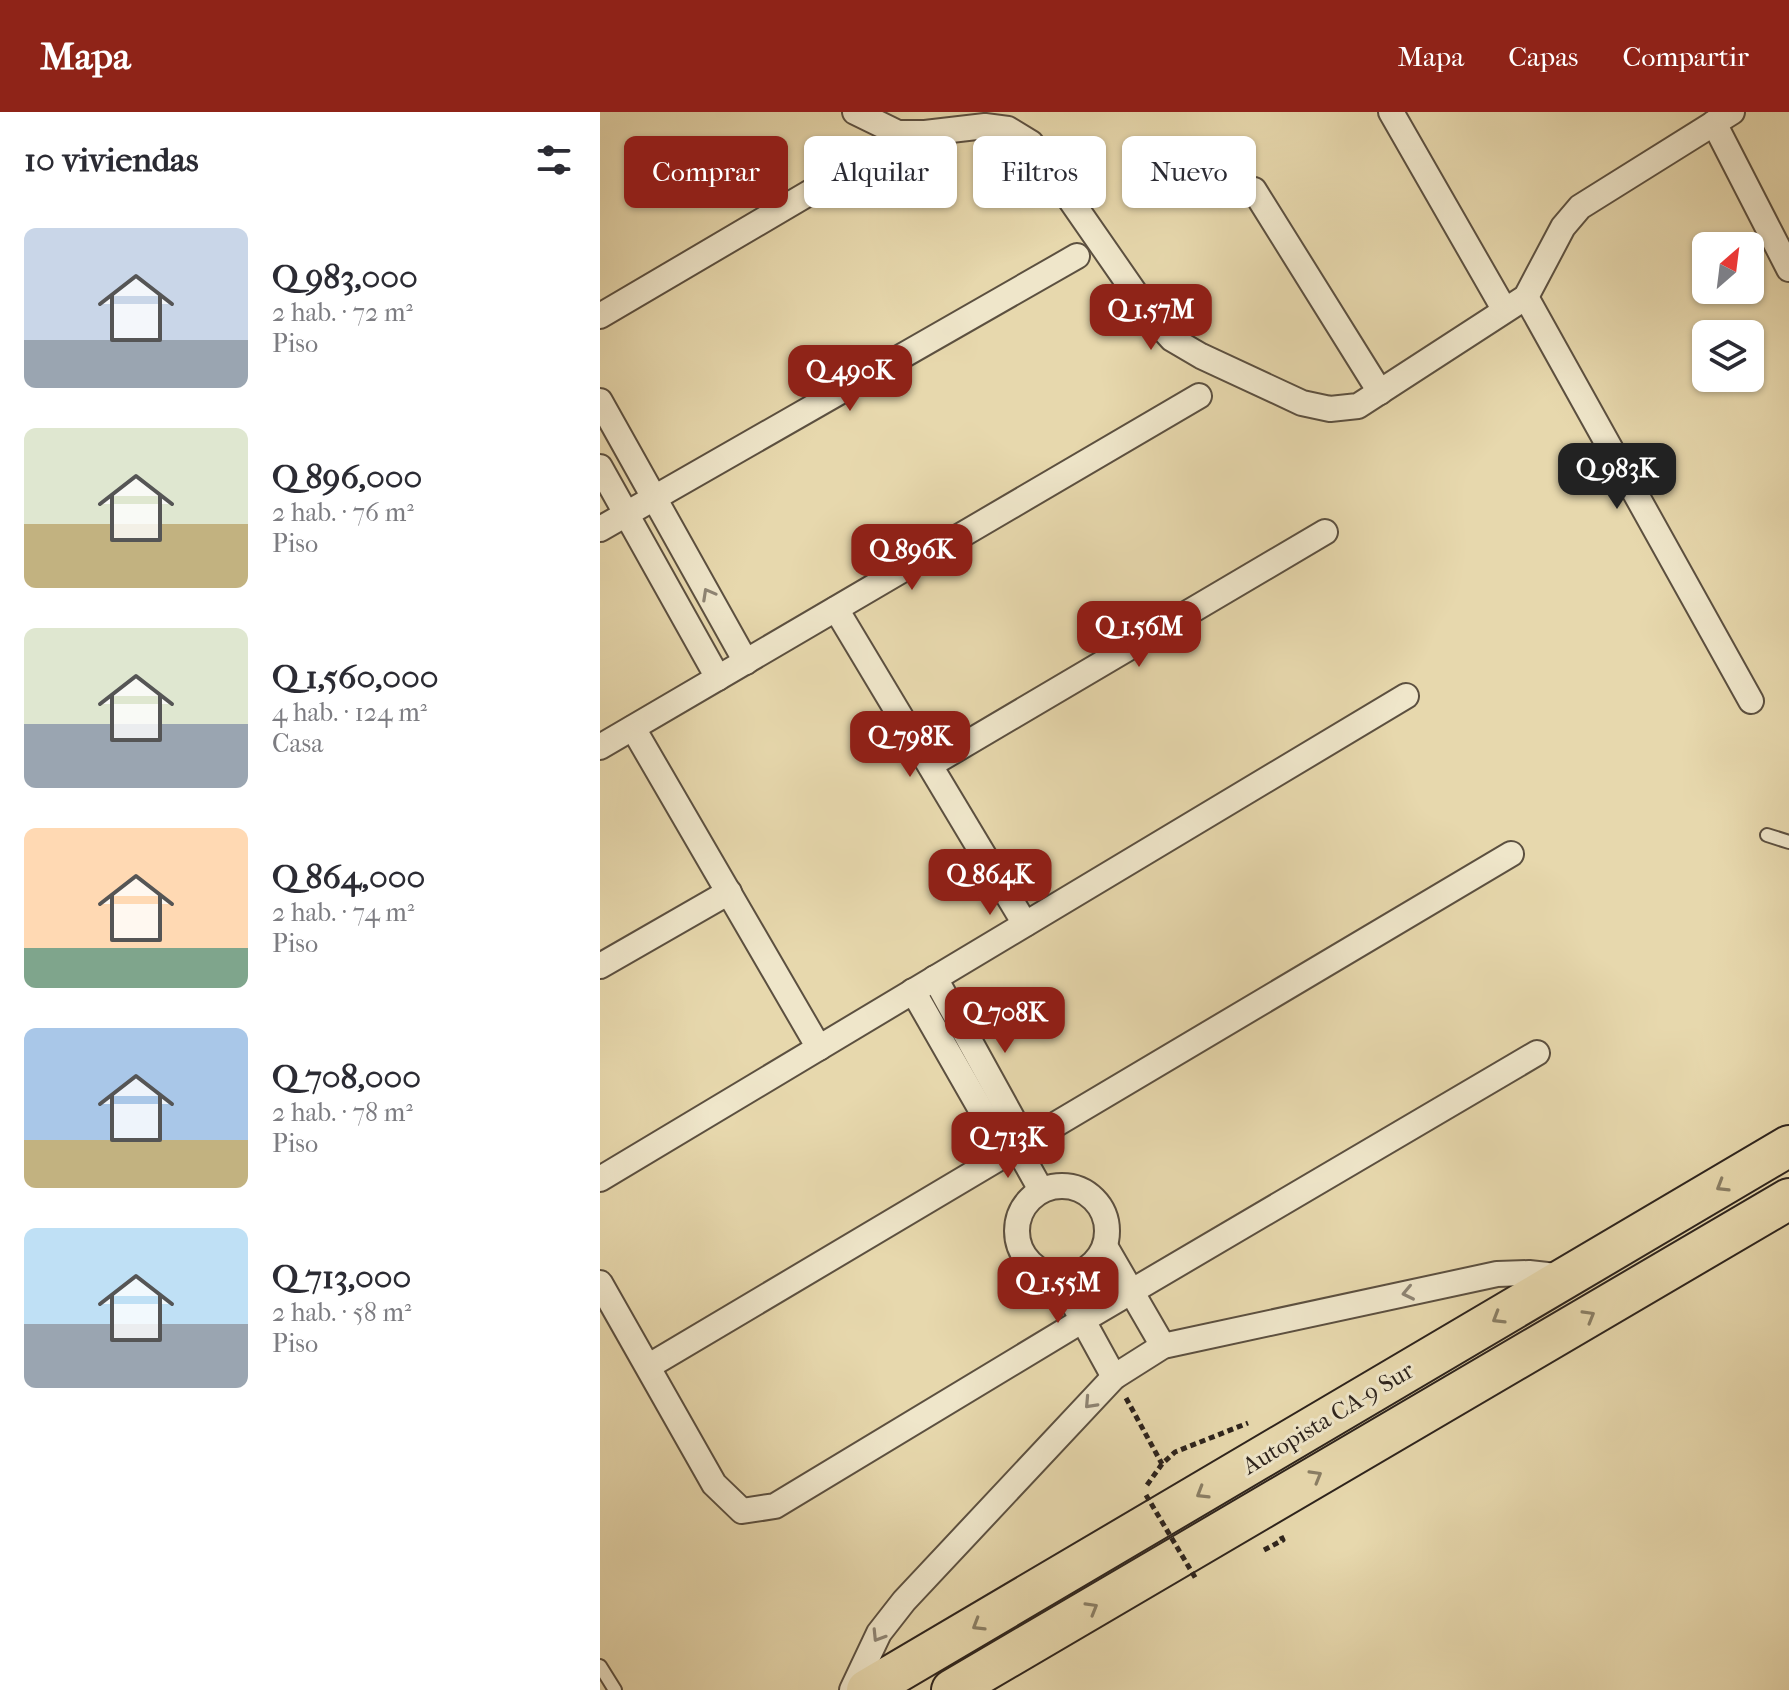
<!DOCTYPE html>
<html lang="es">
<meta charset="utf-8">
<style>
:root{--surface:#fff;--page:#f2f2f3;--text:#2b2b33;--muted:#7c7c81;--accent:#8f2418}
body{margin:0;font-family:"IM FELL French Canon",serif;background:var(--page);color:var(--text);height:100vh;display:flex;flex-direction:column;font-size:30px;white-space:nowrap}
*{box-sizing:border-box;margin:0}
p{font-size:26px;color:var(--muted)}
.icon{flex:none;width:44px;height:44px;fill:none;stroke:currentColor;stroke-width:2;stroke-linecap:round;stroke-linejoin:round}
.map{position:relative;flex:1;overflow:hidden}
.panel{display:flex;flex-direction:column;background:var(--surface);width:600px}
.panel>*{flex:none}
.banner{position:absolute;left:24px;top:24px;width:760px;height:72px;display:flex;gap:16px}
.needle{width:52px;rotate:28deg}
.buttons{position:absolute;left:1092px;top:120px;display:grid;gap:16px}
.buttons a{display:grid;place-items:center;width:72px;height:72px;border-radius:12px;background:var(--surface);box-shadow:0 2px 6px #0004;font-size:40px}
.price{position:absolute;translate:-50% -68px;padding:0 18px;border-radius:16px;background:var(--accent);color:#fff;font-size:26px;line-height:52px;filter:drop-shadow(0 2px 4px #0008)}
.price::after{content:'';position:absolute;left:50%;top:48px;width:24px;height:18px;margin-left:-12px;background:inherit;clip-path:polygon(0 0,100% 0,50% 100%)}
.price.active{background:#222;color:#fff}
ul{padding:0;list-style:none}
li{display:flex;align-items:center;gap:24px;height:200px;padding:0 24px}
li span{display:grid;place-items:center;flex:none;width:224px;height:160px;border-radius:12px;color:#555}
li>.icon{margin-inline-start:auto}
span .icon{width:96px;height:96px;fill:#fffc;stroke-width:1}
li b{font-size:34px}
h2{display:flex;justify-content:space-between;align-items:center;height:96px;padding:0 24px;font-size:34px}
.chip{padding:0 28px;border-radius:12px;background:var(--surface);box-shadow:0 2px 6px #0004;font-size:28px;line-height:72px}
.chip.active{background:var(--accent);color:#fff}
header{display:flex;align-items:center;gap:48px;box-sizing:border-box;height:112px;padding:0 40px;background:var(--accent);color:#fff}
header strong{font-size:38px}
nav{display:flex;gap:44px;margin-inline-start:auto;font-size:28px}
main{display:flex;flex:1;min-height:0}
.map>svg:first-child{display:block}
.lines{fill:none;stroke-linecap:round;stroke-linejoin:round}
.service-casing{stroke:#5c5040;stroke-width:16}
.minor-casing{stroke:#5c5040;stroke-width:28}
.trunk-casing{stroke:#2d231c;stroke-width:44}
.path{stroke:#2d231c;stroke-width:5;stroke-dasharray:6 4;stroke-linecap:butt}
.service{stroke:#efe6ca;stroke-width:12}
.minor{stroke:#efe6ca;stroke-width:24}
.trunk{stroke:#e7d8ad;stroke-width:40}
.path-bridge{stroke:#2d231c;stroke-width:5;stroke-dasharray:6 4;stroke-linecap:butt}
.oneway{stroke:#8e8473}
.oneway2{stroke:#8a7e64}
.labels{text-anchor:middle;stroke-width:6;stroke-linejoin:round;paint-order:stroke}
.street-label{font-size:24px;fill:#2d231c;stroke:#efe6ca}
</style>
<header>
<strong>Mapa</strong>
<nav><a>Mapa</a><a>Capas</a><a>Compartir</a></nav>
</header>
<main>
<section class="panel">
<h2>10 viviendas<svg class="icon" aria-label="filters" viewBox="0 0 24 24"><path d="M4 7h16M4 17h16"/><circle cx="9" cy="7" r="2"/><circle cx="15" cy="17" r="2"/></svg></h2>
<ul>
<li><span style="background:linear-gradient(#c9d6e8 70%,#9aa5b1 0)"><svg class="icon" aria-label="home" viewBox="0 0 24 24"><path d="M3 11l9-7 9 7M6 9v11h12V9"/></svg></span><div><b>Q 983,000</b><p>2 hab. · 72 m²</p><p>Piso</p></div></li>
<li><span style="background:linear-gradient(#dfe7d0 60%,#c2b280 0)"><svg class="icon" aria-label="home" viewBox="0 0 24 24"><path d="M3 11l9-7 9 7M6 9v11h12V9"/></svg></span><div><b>Q 896,000</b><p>2 hab. · 76 m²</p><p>Piso</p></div></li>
<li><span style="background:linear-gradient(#dfe7d0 60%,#9aa5b1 0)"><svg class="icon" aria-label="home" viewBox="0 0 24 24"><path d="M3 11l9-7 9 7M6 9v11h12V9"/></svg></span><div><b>Q 1,560,000</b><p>4 hab. · 124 m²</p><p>Casa</p></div></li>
<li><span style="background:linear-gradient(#ffd9b3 75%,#7fa58c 0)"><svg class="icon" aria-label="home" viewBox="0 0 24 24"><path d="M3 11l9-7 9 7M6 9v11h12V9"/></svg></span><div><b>Q 864,000</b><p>2 hab. · 74 m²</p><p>Piso</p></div></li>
<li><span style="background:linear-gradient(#a9c7e8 70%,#c2b280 0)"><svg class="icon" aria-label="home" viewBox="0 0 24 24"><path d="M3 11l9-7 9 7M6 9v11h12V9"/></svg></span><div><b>Q 708,000</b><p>2 hab. · 78 m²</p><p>Piso</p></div></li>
<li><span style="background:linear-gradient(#bfe0f5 60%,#9aa5b1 0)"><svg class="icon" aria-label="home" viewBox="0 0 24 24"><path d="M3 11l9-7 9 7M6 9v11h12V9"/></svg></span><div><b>Q 713,000</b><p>2 hab. · 58 m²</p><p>Piso</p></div></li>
</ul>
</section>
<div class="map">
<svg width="1189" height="1578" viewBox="0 0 1189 1578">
<rect width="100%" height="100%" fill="#e7d8ad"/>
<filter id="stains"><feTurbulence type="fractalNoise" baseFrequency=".0025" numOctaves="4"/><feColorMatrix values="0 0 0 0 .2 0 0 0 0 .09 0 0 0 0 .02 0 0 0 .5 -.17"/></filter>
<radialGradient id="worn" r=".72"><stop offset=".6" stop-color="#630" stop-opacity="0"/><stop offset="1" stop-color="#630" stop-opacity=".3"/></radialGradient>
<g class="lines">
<g class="service-casing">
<g id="service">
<polyline points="1167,723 1189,730"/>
<polyline points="0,1554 15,1578"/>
</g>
</g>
<g class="minor-casing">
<g id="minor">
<polyline points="255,0 298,21 325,21 385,14 408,17 431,31 551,204 572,227 601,244 702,291 730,297 758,294 926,185 963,115 980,95 1132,0"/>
<polyline points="791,0 904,197"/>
<polyline points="1114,11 1189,157"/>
<polyline points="654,78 780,280"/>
<polyline points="926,185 1151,589"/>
<polyline points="0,204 272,44"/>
<polyline points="0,289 146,550"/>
<polyline points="0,355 118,566"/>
<polyline points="0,417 477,144"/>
<polyline points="236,497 425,812"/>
<polyline points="33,616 219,936"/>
<polyline points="0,635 599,284"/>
<polyline points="330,653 725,420"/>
<polyline points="0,854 129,780"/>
<polyline points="335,866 416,1013 417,1035 441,1078"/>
<polyline points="313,879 396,1024 417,1035"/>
<polyline points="0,1067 806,584"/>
<circle cx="462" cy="1119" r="45"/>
<polyline points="505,1134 563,1234"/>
<polyline points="459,1165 514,1265"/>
<polyline points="0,1171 114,1372 142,1399 175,1394 483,1208 937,941"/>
<polyline points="49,1254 911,742"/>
<polyline points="252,1578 279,1521 304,1489 514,1265 563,1234 897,1162 929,1161 965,1165"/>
</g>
</g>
<g class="trunk-casing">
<g id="trunk">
<polyline points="267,1578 1189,1034"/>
<polyline points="352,1578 1189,1087"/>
</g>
</g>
<g class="path">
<polyline points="526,1286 562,1352"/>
<polyline points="547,1373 562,1352 575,1340 648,1311"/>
<polyline points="664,1438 683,1428 681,1424"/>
</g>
<use href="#service" class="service"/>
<use href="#minor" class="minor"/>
<use href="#trunk" class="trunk"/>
<polyline class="path-bridge" points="546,1383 596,1467"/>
</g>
<defs><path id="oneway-chevron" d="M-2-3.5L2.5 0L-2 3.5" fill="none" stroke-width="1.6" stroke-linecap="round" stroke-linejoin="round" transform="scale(2)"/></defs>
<g class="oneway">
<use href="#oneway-chevron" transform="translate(108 482) rotate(-119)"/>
<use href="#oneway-chevron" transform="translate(808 1181) rotate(168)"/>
<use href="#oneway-chevron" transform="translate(490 1291) rotate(133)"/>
<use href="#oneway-chevron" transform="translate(278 1524) rotate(122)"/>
</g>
<g class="oneway2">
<use href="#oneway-chevron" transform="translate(1122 1074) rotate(149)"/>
<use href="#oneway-chevron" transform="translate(989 1204) rotate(-30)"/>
<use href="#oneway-chevron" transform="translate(898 1206) rotate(149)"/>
<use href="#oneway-chevron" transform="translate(716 1364) rotate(-30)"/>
<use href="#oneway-chevron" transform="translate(602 1381) rotate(149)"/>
<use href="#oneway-chevron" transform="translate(492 1496) rotate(-30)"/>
<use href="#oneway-chevron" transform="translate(378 1513) rotate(149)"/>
</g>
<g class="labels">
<g class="street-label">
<text transform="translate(728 1306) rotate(-31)" y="8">Autopista CA-9 Sur</text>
</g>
</g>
<rect width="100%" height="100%" filter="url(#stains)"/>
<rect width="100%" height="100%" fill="url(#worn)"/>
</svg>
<div class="buttons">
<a><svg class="needle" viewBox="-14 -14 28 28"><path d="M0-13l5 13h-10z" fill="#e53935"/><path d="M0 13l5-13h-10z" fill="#7c7c81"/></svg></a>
<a><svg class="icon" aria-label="layers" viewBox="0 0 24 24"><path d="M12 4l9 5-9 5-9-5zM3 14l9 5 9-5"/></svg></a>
</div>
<b class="price" style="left:551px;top:240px">Q 1.57M</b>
<b class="price" style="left:250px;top:301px">Q 490K</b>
<b class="price active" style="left:1017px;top:399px">Q 983K</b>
<b class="price" style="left:312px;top:480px">Q 896K</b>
<b class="price" style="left:539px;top:557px">Q 1.56M</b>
<b class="price" style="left:310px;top:667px">Q 798K</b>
<b class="price" style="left:390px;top:805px">Q 864K</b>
<b class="price" style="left:405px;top:943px">Q 708K</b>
<b class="price" style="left:408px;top:1068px">Q 713K</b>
<b class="price" style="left:458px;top:1213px">Q 1.55M</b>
<div class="banner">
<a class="chip active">Comprar</a>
<a class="chip">Alquilar</a>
<a class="chip">Filtros</a>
<a class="chip">Nuevo</a>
</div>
</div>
</main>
